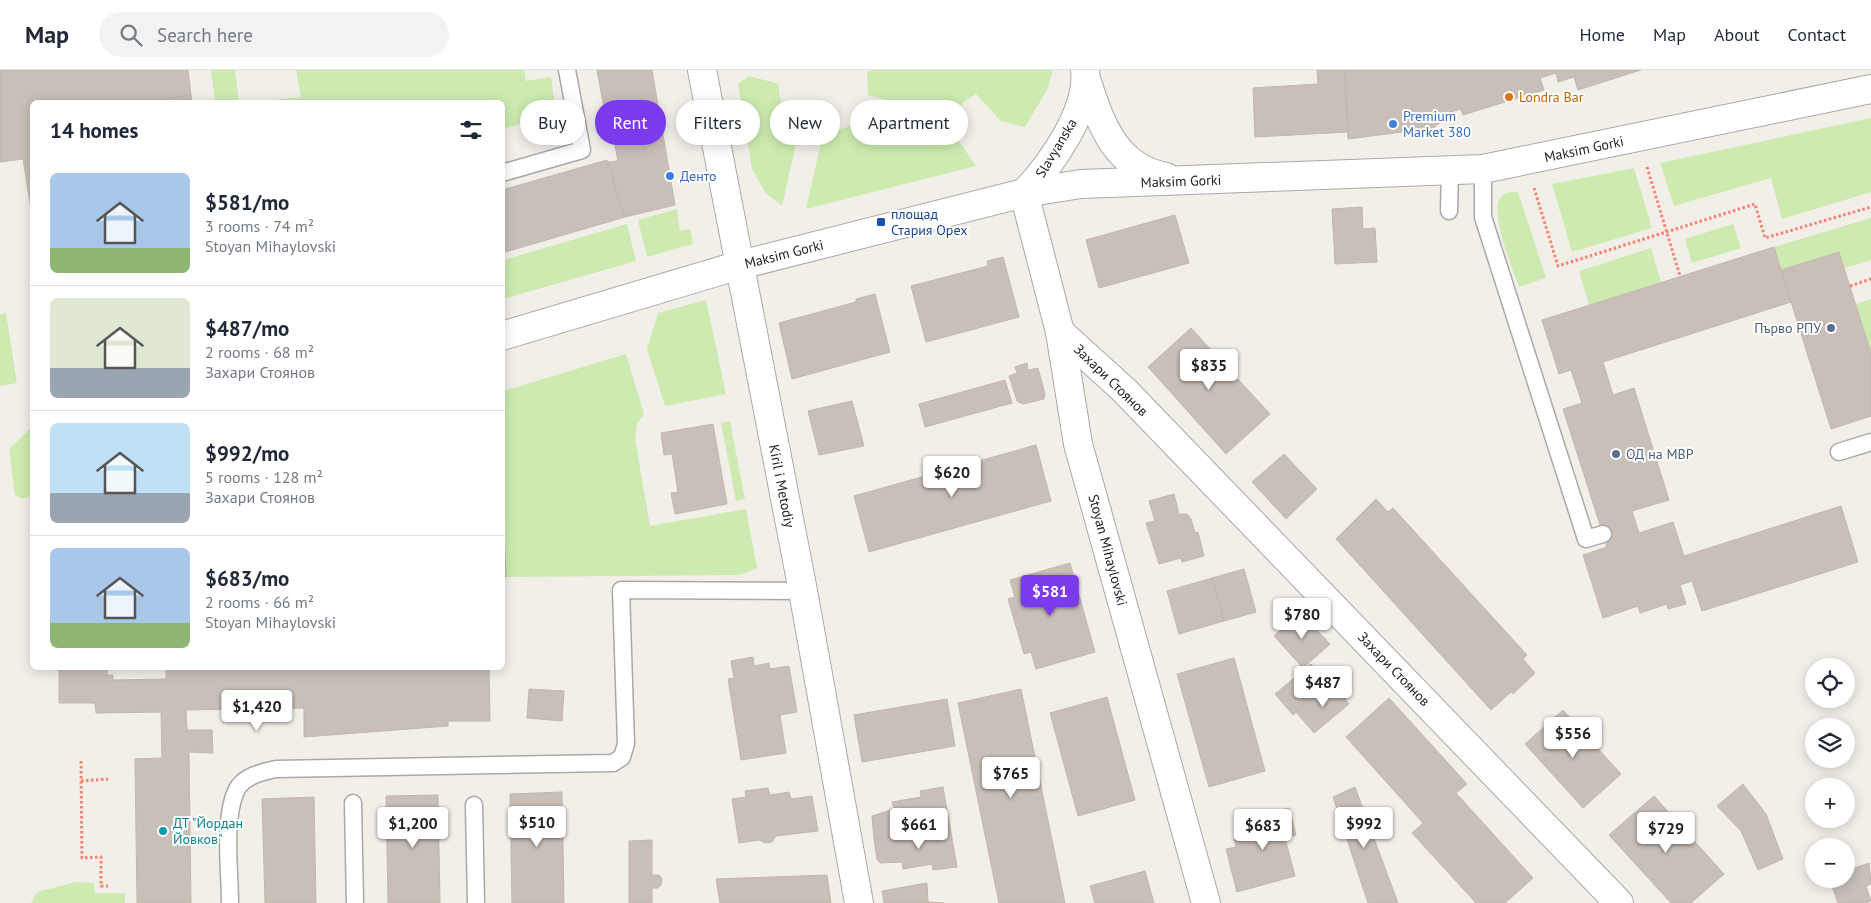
<!DOCTYPE html>
<meta charset="utf-8">
<style>
:root{--surface:#fff;--page:#f2f2f3;--text:#1f2937;--muted:#747a83;--line:#e0e1e3;--accent:#7c3aed}
body{margin:0;font-family:"PT Sans",sans-serif;background:var(--page);color:var(--text);height:100vh;display:flex;flex-direction:column;font-size:19px;white-space:nowrap}
*{box-sizing:border-box;margin:0}
p{font-size:16px;color:var(--muted)}
.icon{flex:none;width:28px;height:28px;fill:none;stroke:currentColor;stroke-width:2;stroke-linecap:round;stroke-linejoin:round}
.map{position:relative;flex:1;overflow:hidden}
.panel{position:absolute;left:30px;top:30px;width:475px;height:570px;display:flex;flex-direction:column;background:var(--surface);border-radius:8px;box-shadow:0 2px 12px #0003}
.panel>*{flex:none}
.banner{position:absolute;left:520px;top:30px;width:475px;height:45px;display:flex;gap:10px}
.fabs{position:absolute;left:1805px;top:588px;display:grid;gap:10px}
.fabs a{display:grid;place-items:center;width:50px;height:50px;border-radius:50%;background:var(--surface);box-shadow:0 2px 12px #0003;font-size:25px}
.price{position:absolute;translate:-50% -42px;padding:0 11px;border-radius:5px;background:#fff;color:#222;font-size:16px;line-height:32px;filter:drop-shadow(0 1px 2px #0008)}
.price::after{content:'';position:absolute;left:50%;top:30px;width:15px;height:11px;margin-left:-8px;background:inherit;clip-path:polygon(0 0,100% 0,50% 100%)}
.price.selected{background:var(--accent);color:#fff}
ul{padding:0;list-style:none}
li{display:flex;align-items:center;gap:15px;height:125px;padding:0 20px}
li+li{border-top:1px solid var(--line)}
li span{display:grid;place-items:center;flex:none;width:140px;height:100px;border-radius:8px;color:#555}
li>.icon{margin-inline-start:auto}
span .icon{width:60px;height:60px;fill:#fffc;stroke-width:1}
li b{font-size:21px}
h2{display:flex;justify-content:space-between;align-items:center;height:60px;padding:0 20px;font-size:21px}
.tag{padding:0 18px;border-radius:22px;background:var(--surface);box-shadow:0 2px 12px #0003;font-size:18px;line-height:45px}
.tag.selected{background:var(--accent);color:#fff}
header{display:flex;align-items:center;gap:30px;box-sizing:border-box;height:70px;padding:0 25px;background:var(--surface);border-bottom:1px solid var(--line)}
header strong{font-size:24px}
nav{display:flex;gap:28px;margin-inline-start:auto;font-size:18px}
.search{width:350px;height:45px;background:var(--page);display:flex;align-items:center;gap:12px;box-sizing:border-box;padding:0 18px;border-radius:28px;color:var(--muted);font-size:19px}
.map>svg:first-child{display:block}
.grass{fill:#cdebb0}
.building{fill:#c7bfb8;stroke:#c4b6ab}
.lines{fill:none;stroke-linecap:round;stroke-linejoin:round}
.lane-casing{stroke:#a9a9a9;stroke-width:19}
.street-casing{stroke:#a9a9a9;stroke-width:30}
.path{stroke:#fa8072;stroke-width:3;stroke-dasharray:2.5 2.5;stroke-linecap:butt}
.lane{stroke:#fff;stroke-width:16}
.street{stroke:#fff;stroke-width:28}
.food-dot{fill:#e8710a;stroke:#fff;stroke-width:2}
.shop-dot{fill:#3f7fe0;stroke:#fff;stroke-width:2}
.transit-dot{fill:#1a4fb4;stroke:#fff;stroke-width:2}
.service-dot{fill:#5c6f8a;stroke:#fff;stroke-width:2}
.culture-dot{fill:#0f9aa8;stroke:#fff;stroke-width:2}
.labels{text-anchor:middle;stroke-width:4;stroke-linejoin:round;paint-order:stroke}
.food-label{font-size:14px;fill:#c56008;stroke:#fff;text-anchor:start}
.shop-label{font-size:14px;fill:#366cbe;stroke:#fff;text-anchor:start}
.street-label{font-size:14px;fill:#222;stroke:#fff}
.transit-label{font-size:14px;fill:#164399;stroke:#fff;text-anchor:start}
.service-label{font-size:14px;fill:#4e5e75;stroke:#fff;text-anchor:end}
.culture-label{font-size:14px;fill:#0d838f;stroke:#fff;text-anchor:start}
</style>
<header>
<strong>Map</strong>
<div class="search"><svg class="icon" aria-label="search" viewBox="0 0 24 24"><circle cx="10" cy="10" r="6"/><path d="M15 15l6 6"/></svg>Search here</div>
<nav><a>Home</a><a>Map</a><a>About</a><a>Contact</a></nav>
</header>
<div class="map">
<svg width="1871" height="833" viewBox="0 0 1871 833">
<rect width="100%" height="100%" fill="#f2efe9"/>
<g class="grass">
<polygon points="211,0 235,0 239,32 215,32"/>
<polygon points="296,0 524,0 526,11 551,7 556,44 503,59 502,32 253,32 301,27"/>
<polygon points="873,0 1053,0 1047,20 1025,57 1001,51 976,24 962,33 962,41 953,47 868,25 867,2"/>
<path d="M749 6 779 14C778 33 785 45 800 57L782 136 766 123 752 99 738 14Z"/>
<polygon points="864,37 952,61 976,96 806,139 823,64 848,57"/>
<polygon points="1871,48 1871,122 1782,149 1771,108 1674,136 1660,93"/>
<polygon points="1634,98 1652,158 1572,182 1552,114"/>
<path d="M1518 122 1546 208 1519 217C1513 200 1486 136 1503 125 1507 122 1514 122 1518 122Z"/>
<polygon points="677,139 680,161 690,159 693,174 647,187 638,150"/>
<polygon points="1871,148 1871,190 1845,198 1839,182 1781,200 1774,177"/>
<polygon points="627,154 636,191 503,229 503,190"/>
<polygon points="1733,154 1741,178 1692,193 1685,169"/>
<polygon points="1651,178 1661,212 1589,235 1579,201"/>
<polygon points="1871,229 1871,283 1856,234"/>
<polygon points="706,230 726,324 665,336 647,279 658,243"/>
<polygon points="6,243 17,313 0,316 0,244"/>
<polygon points="626,284 644,344 637,354 635,369 650,456 746,439 757,498 740,505 506,507 503,321"/>
<polygon points="730,351 745,429 736,431 721,353"/>
<polygon points="32,357 32,426 22,429 15,425 9,379"/>
<polygon points="76,812 94,813 95,823 125,823 125,833 31,833 37,822"/>
</g>
<g class="building">
<polygon points="0,0 188,0 191,25 158,30 158,32 32,32 32,145 23,89 0,92"/>
<polygon points="597,0 652,0 675,135 625,147 607,92 618,91 613,65 609,65"/>
<polygon points="1317,0 1345,0 1348,62 1255,67 1253,18 1318,14"/>
<polygon points="1345,0 1641,0 1578,20 1574,7 1558,12 1556,3 1540,8 1544,20 1463,45 1461,39 1444,44 1442,51 1433,58 1348,69"/>
<polygon points="191,25 192,32 158,32 158,30"/>
<polygon points="607,90 625,147 502,183 502,120"/>
<polygon points="1362,137 1363,159 1375,158 1377,192 1335,194 1332,139"/>
<polygon points="1175,145 1189,193 1099,218 1086,170"/>
<polygon points="1774,177 1791,232 1603,292 1613,325 1634,318 1669,430 1632,441 1639,463 1673,452 1684,486 1841,436 1858,492 1702,541 1692,511 1680,515 1686,534 1668,539 1667,534 1640,543 1638,536 1603,548 1583,485 1607,477 1563,339 1582,333 1571,300 1559,304 1542,250"/>
<polygon points="1839,182 1871,283 1871,346 1831,359 1781,200"/>
<polygon points="1003,187 1019,247 926,272 911,216 988,196 987,191"/>
<polygon points="875,224 890,282 792,309 779,253 856,232 856,229"/>
<polygon points="1191,258 1270,344 1226,384 1148,297"/>
<polygon points="1027,293 1028,300 1038,298 1045,324 1044,329 1023,334 1017,331 1009,306 1017,303 1015,297"/>
<polygon points="1005,310 1012,333 925,357 919,334"/>
<polygon points="852,331 864,376 819,385 808,341"/>
<polygon points="713,354 727,434 675,444 671,423 678,422 672,384 664,385 661,363"/>
<polygon points="1036,375 1051,431 869,482 854,426"/>
<polygon points="1284,384 1317,419 1286,449 1252,412"/>
<polygon points="502,405 506,507 502,507"/>
<polygon points="1174,424 1179,444 1187,444 1191,449 1195,463 1198,462 1204,486 1182,492 1181,488 1159,494 1146,453 1155,451 1149,431"/>
<polygon points="1376,429 1388,442 1393,438 1527,585 1523,589 1535,603 1513,624 1511,622 1491,640 1336,469"/>
<polygon points="1070,493 1095,582 1036,599 1031,582 1024,584 1008,529 1015,527 1010,510"/>
<polygon points="1244,499 1256,542 1224,551 1212,508"/>
<polygon points="1212,508 1224,551 1179,564 1167,521"/>
<polygon points="1300,542 1330,574 1303,598 1274,566"/>
<polygon points="753,587 754,596 769,593 770,599 789,596 797,642 780,645 786,683 741,690 728,609 734,608 731,591"/>
<polygon points="1234,588 1265,701 1209,717 1177,604"/>
<polygon points="1311,594 1328,615 1293,645 1275,624"/>
<polygon points="59,598 107,598 107,605 113,605 113,610 166,609 166,598 489,598 490,651 448,651 448,656 304,667 304,638 186,640 187,660 212,660 213,683 189,682 191,833 137,833 135,689 162,688 161,642 96,643 95,633 59,633"/>
<polygon points="1332,612 1349,634 1314,663 1296,642"/>
<polygon points="529,619 564,621 562,651 527,648"/>
<polygon points="1021,619 1065,833 999,833 958,633"/>
<polygon points="1107,627 1135,730 1078,746 1050,643"/>
<polygon points="1389,628 1467,714 1456,723 1533,808 1505,833 1476,833 1412,763 1423,753 1346,667"/>
<polygon points="947,629 955,676 862,692 854,645"/>
<polygon points="1563,640 1621,704 1583,738 1525,674"/>
<polygon points="1743,714 1766,744 1783,789 1758,800 1741,761 1717,736"/>
<polygon points="943,717 950,757 874,770 872,746 894,739 892,732 921,727 920,721"/>
<polygon points="1355,717 1398,833 1368,833 1333,727"/>
<polygon points="768,718 770,725 789,722 791,729 812,726 818,761 776,766 772,772 765,773 759,770 739,773 732,729 746,727 745,721"/>
<polygon points="562,722 564,833 512,833 510,724"/>
<polygon points="438,725 440,833 388,833 386,726"/>
<polygon points="1654,726 1724,804 1691,833 1671,833 1609,765"/>
<polygon points="314,727 316,833 265,833 262,729"/>
<polygon points="1289,738 1296,765 1285,768 1295,806 1237,822 1226,779 1236,777 1234,769 1246,766 1242,750"/>
<polygon points="950,757 957,797 933,800 932,794 903,799 902,792 880,793 877,789 874,770"/>
<polygon points="652,770 652,805 659,805 662,809 661,815 658,818 652,818 652,833 629,833 629,771"/>
<polygon points="1869,793 1871,814 1866,816 1871,831 1865,833 1838,833 1832,816 1839,813 1837,809 1846,809 1846,801"/>
<polygon points="1145,801 1154,833 1095,833 1090,816"/>
<polygon points="827,805 831,833 720,833 716,809"/>
<polygon points="927,813 928,832 944,833 884,833 882,821"/>
</g>
<g class="lines">
<g class="lane-casing">
<g id="lane">
<polyline points="1483,99 1483,147 1586,469 1603,464"/>
<polyline points="502,103 582,80 567,0"/>
<polyline points="1449,141 1450,101"/>
<polyline points="1839,382 1871,372"/>
<polyline points="353,733 355,833"/>
<polyline points="474,735 476,833"/>
<path d="M230 833C230 801 223 750 236 721 243 706 262 702 276 699L613 693 622 687 626 674 621 520 803 521"/>
</g>
</g>
<g class="street-casing">
<g id="street">
<polyline points="702,0 803,521 859,833"/>
<path d="M1085 0C1090 40 1051 95 1024 123L1060 262 1078 374 1206 833"/>
<path d="M1087 12C1101 55 1116 98 1166 107"/>
<polyline points="1060,262 1124,320 1619,833"/>
<polyline points="502,266 740,195 1024,123 1081,114 1483,99 1871,19"/>
</g>
</g>
<g class="path">
<polyline points="1647,97 1680,206"/>
<polyline points="1534,118 1558,196 1755,134 1765,168 1871,137"/>
<polyline points="1850,216 1871,209"/>
<polyline points="81,691 82,788 101,787 101,816 108,816"/>
<polyline points="81,711 108,709"/>
</g>
<use href="#lane" class="lane"/>
<use href="#street" class="street"/>
</g>
<circle class="food-dot" cx="1509" cy="27" r="5"/>
<g class="shop-dot">
<circle cx="1393" cy="54" r="5"/>
<circle cx="670" cy="106" r="5"/>
</g>
<rect class="transit-dot" x="876" y="147" width="10" height="10" rx="2.5"/>
<g class="service-dot">
<circle cx="1831" cy="258" r="5"/>
<circle cx="1616" cy="384" r="5"/>
</g>
<circle class="culture-dot" cx="163" cy="761" r="5"/>
<g class="labels">
<g class="food-label">
<text x="1519" y="32">Londra Bar</text>
</g>
<g class="shop-label">
<text x="1403" y="51">Premium<tspan x="1403" dy="16">Market 380</tspan></text>
<text x="680" y="111">Денто</text>
</g>
<g class="street-label">
<text transform="translate(1056 78) rotate(-59)" y="5">Slavyanska</text>
<text transform="translate(1584 79) rotate(-12)" y="5">Maksim Gorki</text>
<text transform="translate(1181 111) rotate(-2)" y="5">Maksim Gorki</text>
<text transform="translate(784 184) rotate(-14)" y="5">Maksim Gorki</text>
<text transform="translate(1111 310) rotate(44)" y="5">Захари Стоянов</text>
<text transform="translate(782 416) rotate(79)" y="5">Kiril i Metodiy</text>
<text transform="translate(1108 480) rotate(75)" y="5">Stoyan Mihaylovski</text>
<text transform="translate(1394 599) rotate(46)" y="5">Захари Стоянов</text>
</g>
<g class="transit-label">
<text x="891" y="149">площад<tspan x="891" dy="16">Стария Орех</tspan></text>
</g>
<g class="service-label">
<text x="1821" y="263">Първо РПУ</text>
<text x="1626" y="389" text-anchor="start">ОД на МВР</text>
</g>
<g class="culture-label">
<text x="173" y="758">ДТ "Йордан<tspan x="173" dy="16">Йовков"</tspan></text>
</g>
</g>
</svg>
<div class="fabs">
<a><svg class="icon" aria-label="locate" viewBox="0 0 24 24"><circle cx="12" cy="12" r="6"/><path d="M12 2v4M12 18v4M2 12h4M18 12h4"/></svg></a>
<a><svg class="icon" aria-label="layers" viewBox="0 0 24 24"><path d="M12 4l9 5-9 5-9-5zM3 14l9 5 9-5"/></svg></a>
<a>+</a>
<a>−</a>
</div>
<b class="price" style="left:1209px;top:321px">$835</b>
<b class="price" style="left:952px;top:428px">$620</b>
<b class="price selected" style="left:1050px;top:547px">$581</b>
<b class="price" style="left:1302px;top:570px">$780</b>
<b class="price" style="left:1323px;top:638px">$487</b>
<b class="price" style="left:257px;top:662px">$1,420</b>
<b class="price" style="left:1573px;top:689px">$556</b>
<b class="price" style="left:1011px;top:729px">$765</b>
<b class="price" style="left:537px;top:778px">$510</b>
<b class="price" style="left:413px;top:779px">$1,200</b>
<b class="price" style="left:1364px;top:779px">$992</b>
<b class="price" style="left:919px;top:780px">$661</b>
<b class="price" style="left:1263px;top:781px">$683</b>
<b class="price" style="left:1666px;top:784px">$729</b>
<div class="banner">
<a class="tag">Buy</a>
<a class="tag selected">Rent</a>
<a class="tag">Filters</a>
<a class="tag">New</a>
<a class="tag">Apartment</a>
</div>
<section class="panel">
<h2>14 homes<svg class="icon" aria-label="filters" viewBox="0 0 24 24"><path d="M4 7h16M4 17h16"/><circle cx="9" cy="7" r="2"/><circle cx="15" cy="17" r="2"/></svg></h2>
<ul>
<li><span style="background:linear-gradient(#a9c7e8 75%,#8fb573 0)"><svg class="icon" aria-label="home" viewBox="0 0 24 24"><path d="M3 11l9-7 9 7M6 9v11h12V9"/></svg></span><div><b>$581/mo</b><p>3 rooms · 74 m²</p><p>Stoyan Mihaylovski</p></div></li>
<li><span style="background:linear-gradient(#dfe7d0 70%,#9aa5b1 0)"><svg class="icon" aria-label="home" viewBox="0 0 24 24"><path d="M3 11l9-7 9 7M6 9v11h12V9"/></svg></span><div><b>$487/mo</b><p>2 rooms · 68 m²</p><p>Захари Стоянов</p></div></li>
<li><span style="background:linear-gradient(#bfe0f5 70%,#9aa5b1 0)"><svg class="icon" aria-label="home" viewBox="0 0 24 24"><path d="M3 11l9-7 9 7M6 9v11h12V9"/></svg></span><div><b>$992/mo</b><p>5 rooms · 128 m²</p><p>Захари Стоянов</p></div></li>
<li><span style="background:linear-gradient(#a9c7e8 75%,#8fb573 0)"><svg class="icon" aria-label="home" viewBox="0 0 24 24"><path d="M3 11l9-7 9 7M6 9v11h12V9"/></svg></span><div><b>$683/mo</b><p>2 rooms · 66 m²</p><p>Stoyan Mihaylovski</p></div></li>
</ul>
</section>
</div>
